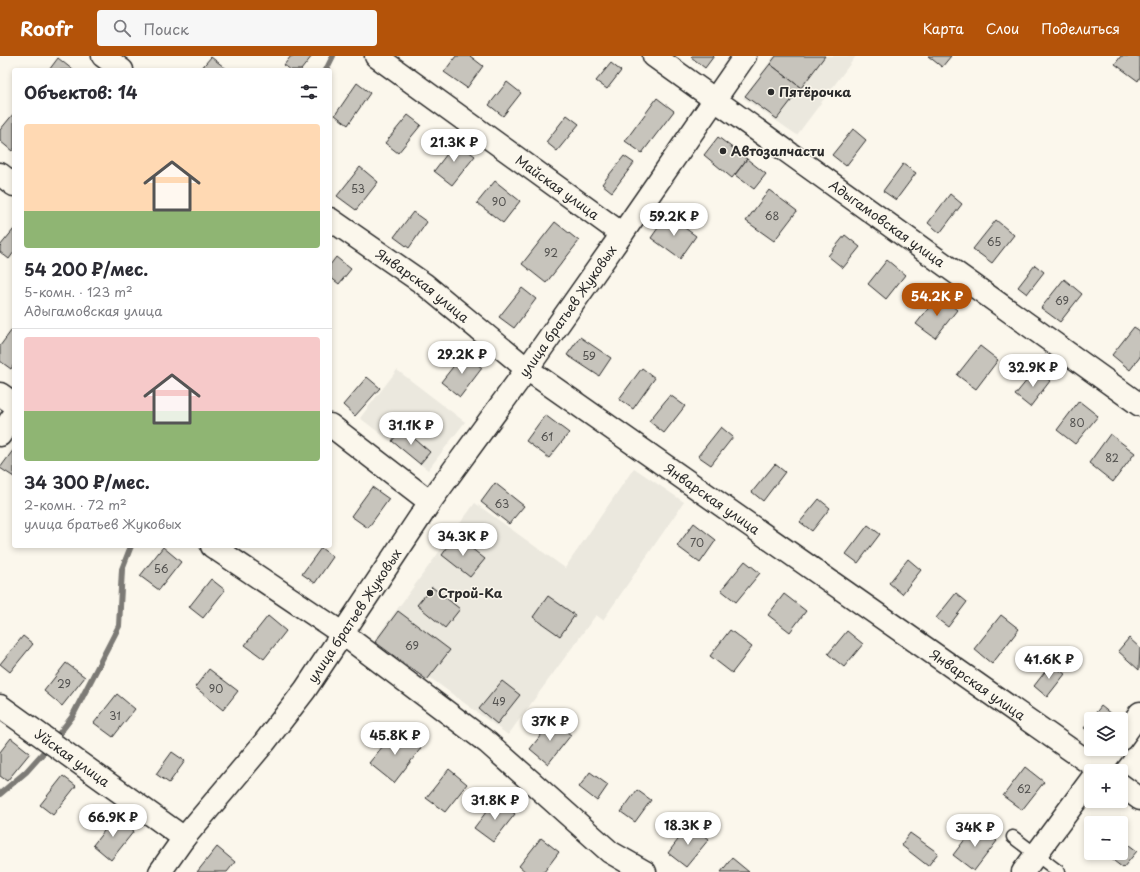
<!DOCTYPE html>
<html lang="ru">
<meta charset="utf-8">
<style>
:root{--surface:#fff;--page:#f7f7f7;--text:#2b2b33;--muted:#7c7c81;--line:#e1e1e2;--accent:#b45309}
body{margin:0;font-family:"Playpen Sans",sans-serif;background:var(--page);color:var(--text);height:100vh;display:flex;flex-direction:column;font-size:15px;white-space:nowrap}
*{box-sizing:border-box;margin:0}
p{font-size:13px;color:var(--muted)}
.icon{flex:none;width:22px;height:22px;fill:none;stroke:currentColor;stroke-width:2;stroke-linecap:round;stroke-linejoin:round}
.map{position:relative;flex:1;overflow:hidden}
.side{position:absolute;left:12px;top:12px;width:320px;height:480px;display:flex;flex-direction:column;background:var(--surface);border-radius:4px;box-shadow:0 2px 6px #0003}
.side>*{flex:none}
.controls{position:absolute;left:1084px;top:656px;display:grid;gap:8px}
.controls a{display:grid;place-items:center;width:44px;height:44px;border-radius:4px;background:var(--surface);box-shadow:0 2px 6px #0003;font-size:20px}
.price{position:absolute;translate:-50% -34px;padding:0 9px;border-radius:14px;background:#fff;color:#222;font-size:13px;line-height:26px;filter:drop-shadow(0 1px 2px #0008)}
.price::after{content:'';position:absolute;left:50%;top:24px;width:12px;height:9px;margin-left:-6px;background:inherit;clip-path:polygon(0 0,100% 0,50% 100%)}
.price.selected{background:var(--accent);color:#fff}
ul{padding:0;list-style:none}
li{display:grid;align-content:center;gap:8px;height:212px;padding:0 12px}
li+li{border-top:1px solid var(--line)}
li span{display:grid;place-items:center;height:124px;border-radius:4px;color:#555}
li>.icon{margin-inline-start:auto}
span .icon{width:72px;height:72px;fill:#fffc;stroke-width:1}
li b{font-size:17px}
h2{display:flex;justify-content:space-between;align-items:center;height:48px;padding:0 12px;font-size:17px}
header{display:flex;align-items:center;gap:24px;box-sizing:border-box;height:56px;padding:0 20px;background:var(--accent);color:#fff}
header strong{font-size:19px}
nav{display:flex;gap:22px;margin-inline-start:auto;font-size:14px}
.search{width:280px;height:36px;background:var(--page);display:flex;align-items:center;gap:10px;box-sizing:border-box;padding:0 14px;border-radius:4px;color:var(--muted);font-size:15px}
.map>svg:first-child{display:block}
.built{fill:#ebe8de}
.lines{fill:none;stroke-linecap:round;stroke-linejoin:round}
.stream{stroke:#7b7a75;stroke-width:6}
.building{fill:#c7c4bc;stroke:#2b2b2b}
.service-casing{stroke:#2b2b2b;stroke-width:15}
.minor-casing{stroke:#2b2b2b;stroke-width:25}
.service{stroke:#fbf7ec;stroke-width:12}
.minor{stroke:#fbf7ec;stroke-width:22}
.poi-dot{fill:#2b2b2b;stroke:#fbf7ec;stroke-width:1.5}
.labels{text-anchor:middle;stroke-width:3;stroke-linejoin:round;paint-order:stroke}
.number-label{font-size:11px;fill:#52514f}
.poi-label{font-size:13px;font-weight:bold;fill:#2b2b2b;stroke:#fbf7ec;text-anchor:start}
.street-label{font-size:13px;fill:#2b2b2b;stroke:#fbf7ec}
</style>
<header>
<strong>Roofr</strong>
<div class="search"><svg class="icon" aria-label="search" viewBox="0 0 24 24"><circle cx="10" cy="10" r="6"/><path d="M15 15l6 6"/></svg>Поиск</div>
<nav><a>Карта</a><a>Слои</a><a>Поделиться</a></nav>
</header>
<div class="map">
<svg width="1140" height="816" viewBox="0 0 1140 816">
<rect width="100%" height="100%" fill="#fbf7ec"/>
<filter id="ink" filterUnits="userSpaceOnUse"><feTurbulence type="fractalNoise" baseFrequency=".025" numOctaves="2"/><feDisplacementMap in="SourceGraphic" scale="8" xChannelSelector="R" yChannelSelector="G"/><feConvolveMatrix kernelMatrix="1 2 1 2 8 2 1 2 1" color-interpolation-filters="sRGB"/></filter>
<g filter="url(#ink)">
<g class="built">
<polygon points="774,0 856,0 797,79 743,42"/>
<polygon points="397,314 465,366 428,414 360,362"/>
<polygon points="634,412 684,446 603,564 596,559 508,679 376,582 475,447 565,512"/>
</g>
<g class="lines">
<g class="stream">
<polyline points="326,14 333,0"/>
<polyline points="0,738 26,716 52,687 72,661 119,570 122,513 131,490"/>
</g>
</g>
<g class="building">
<polygon points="291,0 312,0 301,14 291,14 284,9"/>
<polygon points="456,0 470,0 483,10 467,32 444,16"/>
<polygon points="692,0 714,0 705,12 691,1"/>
<polygon points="776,0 825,0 801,32 770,8"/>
<polygon points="928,0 951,0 942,11"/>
<polygon points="1121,0 1140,0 1140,21 1138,25 1115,8"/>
<polygon points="211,1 228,14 200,14"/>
<polygon points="58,2 73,14 49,14"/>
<polygon points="611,7 621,15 607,33 596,25"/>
<polygon points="770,8 801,32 777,63 745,40"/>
<polygon points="507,26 521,37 503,60 489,49"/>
<polygon points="357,27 370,37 348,69 335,59"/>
<polygon points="657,42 674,55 642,97 625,85"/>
<polygon points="14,57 14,92 12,95 0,85 0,74"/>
<polygon points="408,59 421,69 398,97 385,87"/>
<polygon points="567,59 579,68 557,95 546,86"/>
<polygon points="853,73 866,84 846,110 832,99"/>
<polygon points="718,81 747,103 732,122 704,99"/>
<polygon points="456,86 475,100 452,129 434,115"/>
<polygon points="624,100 634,107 612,136 602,128"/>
<polygon points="747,103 766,118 754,133 735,119"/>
<polygon points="903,108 916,117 896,144 883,135"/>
<polygon points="360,111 378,126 356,154 337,140"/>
<polygon points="495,125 520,145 503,167 477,147"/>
<polygon points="769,134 797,155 774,185 746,165"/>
<polygon points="950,138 962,148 940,177 928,167"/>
<polygon points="413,156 427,166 409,192 394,181"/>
<polygon points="667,159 696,180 680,203 651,182"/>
<polygon points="996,164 1014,179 992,207 973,193"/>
<polygon points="555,166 579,185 546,227 522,208"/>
<polygon points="14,173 14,196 9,203 0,196 0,190"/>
<polygon points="845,179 860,191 843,212 828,200"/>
<polygon points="336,201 351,213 339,228 330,221 330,209"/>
<polygon points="887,204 905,219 886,243 868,228"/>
<polygon points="1035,209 1044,216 1027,238 1018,231"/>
<polygon points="1064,223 1082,238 1060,266 1041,252"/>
<polygon points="522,232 536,243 514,272 499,261"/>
<polygon points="939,239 957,254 935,282 916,268"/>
<polygon points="14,271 14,308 11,313 0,305 0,290"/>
<polygon points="1134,271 1140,275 1140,301 1130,314 1112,299"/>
<polygon points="580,281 611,302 599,320 567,299"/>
<polygon points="980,290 998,304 976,333 957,319"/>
<polygon points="464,297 482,312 460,341 441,326"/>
<polygon points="642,312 655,322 633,353 619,343"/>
<polygon points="1036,313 1050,325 1030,351 1015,339"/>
<polygon points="367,321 380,332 355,360 343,349"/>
<polygon points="670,339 685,350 664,377 649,365"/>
<polygon points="1079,345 1098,360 1075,388 1057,374"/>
<polygon points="545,359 569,377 549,402 526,385"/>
<polygon points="721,371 733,381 711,409 698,400"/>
<polygon points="402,372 430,396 420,408 392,385"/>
<polygon points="1110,378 1135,397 1113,426 1089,407"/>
<polygon points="14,393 14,421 0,412"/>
<polygon points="775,408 785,416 763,445 752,436"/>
<polygon points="495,427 524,450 509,468 481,446"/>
<polygon points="372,431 389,443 368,472 351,460"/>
<polygon points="819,443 830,452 812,475 800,466"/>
<polygon points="694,467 716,484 700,507 677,490"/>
<polygon points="868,469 880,478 858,507 846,498"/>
<polygon points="456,480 485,503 470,521 442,499"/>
<polygon points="163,491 181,506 159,534 140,520"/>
<polygon points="321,492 333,501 315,527 302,518"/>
<polygon points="908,503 921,514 902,538 889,527"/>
<polygon points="745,505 760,517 736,546 721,534"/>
<polygon points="211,523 225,534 203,562 189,551"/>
<polygon points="432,531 460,553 445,572 417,549"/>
<polygon points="956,537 967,546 948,571 936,562"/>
<polygon points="784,538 806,555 790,576 768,559"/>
<polygon points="548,540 575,559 560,580 533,561"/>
<polygon points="398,555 450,594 427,624 375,586"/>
<polygon points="1001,559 1019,573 992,608 974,593"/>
<polygon points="268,560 286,575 264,603 245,589"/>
<polygon points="730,574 752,591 732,617 710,600"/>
<polygon points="847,575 863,588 844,611 828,598"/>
<polygon points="23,580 33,588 10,616 0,608"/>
<polygon points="1129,582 1140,592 1139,614 1118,595"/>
<polygon points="66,607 85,621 62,650 44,635"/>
<polygon points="1051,608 1065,618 1047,641 1034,630"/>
<polygon points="209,613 238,635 223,654 195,631"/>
<polygon points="502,625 520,639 497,668 479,653"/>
<polygon points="117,638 135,653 113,681 94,667"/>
<polygon points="1101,650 1111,658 1107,663 1091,663 1091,678 1084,672"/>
<polygon points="552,665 571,679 548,708 530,693"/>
<polygon points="397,673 421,692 394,727 369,707"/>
<polygon points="11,682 30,697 7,725 0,720 0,696"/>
<polygon points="172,696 185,705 169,727 156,718"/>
<polygon points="1025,711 1044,726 1022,754 1003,740"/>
<polygon points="449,713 467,728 445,756 426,742"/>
<polygon points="590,716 608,729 597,745 579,731"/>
<polygon points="63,720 76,730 53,759 40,749"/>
<polygon points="637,734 651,744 635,766 621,756"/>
<polygon points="496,743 515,758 493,786 474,772"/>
<polygon points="115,761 134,775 111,804 93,789"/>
<polygon points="690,768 709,783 686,811 668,797"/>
<polygon points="976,769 997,785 974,815 953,799"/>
<polygon points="910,777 938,797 928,810 901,789"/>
<polygon points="541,782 559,796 544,816 526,816 519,810"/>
<polygon points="1121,783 1137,795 1123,812 1105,798 1105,797 1121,797"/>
<polygon points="217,791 235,806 227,816 197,816"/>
<polygon points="732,802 749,816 721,816"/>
</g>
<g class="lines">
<g class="service-casing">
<polyline id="service" points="1013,781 1059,816"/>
</g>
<g class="minor-casing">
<g id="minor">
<polyline points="103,0 122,14"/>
<path id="s1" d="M376 0 622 178"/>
<path id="s2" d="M654 0 1140 349"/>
<polyline points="0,118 14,129"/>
<path id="s3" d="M330 163 424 228 527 313 1101 715"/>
<polyline points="0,338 14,348"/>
<polyline points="330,369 430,446"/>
<polyline points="0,379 14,359"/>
<polyline points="212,490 343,578 488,687 610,796 645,816"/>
<path id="s4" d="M0 650 184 782"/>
<polyline points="1121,683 1140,657"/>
<polyline points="1097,715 1114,693"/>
<polyline points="1121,729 1140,743"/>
<path id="s5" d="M160 816 184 782 264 687 305 634 430 446 527 313 622 178 745 0"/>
<polyline points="1023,816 1091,724"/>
</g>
</g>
<use href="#service" class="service"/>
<use href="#minor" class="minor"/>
</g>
</g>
<g class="poi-dot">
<circle cx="771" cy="36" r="4"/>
<circle cx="723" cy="95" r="4"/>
<circle cx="430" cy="537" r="4"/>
</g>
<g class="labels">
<g class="number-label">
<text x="358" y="137">53</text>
<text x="499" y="150">90</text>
<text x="772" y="164">68</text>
<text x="994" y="190">65</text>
<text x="551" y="201">92</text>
<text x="1062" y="249">69</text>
<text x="589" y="304">59</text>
<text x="1077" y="371">80</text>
<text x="547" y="385">61</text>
<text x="1112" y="406">82</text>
<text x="502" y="452">63</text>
<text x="697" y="491">70</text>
<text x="161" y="517">56</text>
<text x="412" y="594">69</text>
<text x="64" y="632">29</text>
<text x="216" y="637">90</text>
<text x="499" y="650">49</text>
<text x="115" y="664">31</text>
<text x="1024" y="737">62</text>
</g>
<g class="poi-label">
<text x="779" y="41">Пятёрочка</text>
<text x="731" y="100">Автозапчасти</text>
<text x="438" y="542">Строй-Ка</text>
</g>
<g class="street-label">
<text dy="5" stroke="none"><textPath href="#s1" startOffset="224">Майская улица</textPath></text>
<text dy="5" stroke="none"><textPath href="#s2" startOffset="287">Адыгамовская улица</textPath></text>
<text dy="5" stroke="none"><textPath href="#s3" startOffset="114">Январская улица</textPath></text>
<text dy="5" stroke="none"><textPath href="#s5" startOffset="694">улица братьев Жуковых</textPath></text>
<text dy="5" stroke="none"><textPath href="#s3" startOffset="474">Январская улица</textPath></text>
<text dy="5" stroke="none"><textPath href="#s5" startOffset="322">улица братьев Жуковых</textPath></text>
<text dy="5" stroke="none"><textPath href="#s3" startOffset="798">Январская улица</textPath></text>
<text dy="5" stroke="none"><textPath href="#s4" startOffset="89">Уйская улица</textPath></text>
</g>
</g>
</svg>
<div class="controls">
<a><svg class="icon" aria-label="layers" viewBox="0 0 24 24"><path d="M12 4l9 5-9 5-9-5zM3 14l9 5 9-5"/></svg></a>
<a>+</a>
<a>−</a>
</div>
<b class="price" style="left:454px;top:107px">21.3K ₽</b>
<b class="price" style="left:674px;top:181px">59.2K ₽</b>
<b class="price selected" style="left:937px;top:261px">54.2K ₽</b>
<b class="price" style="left:462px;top:319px">29.2K ₽</b>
<b class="price" style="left:1033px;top:332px">32.9K ₽</b>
<b class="price" style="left:411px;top:390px">31.1K ₽</b>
<b class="price" style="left:463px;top:501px">34.3K ₽</b>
<b class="price" style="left:1049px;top:624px">41.6K ₽</b>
<b class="price" style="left:550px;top:686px">37K ₽</b>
<b class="price" style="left:395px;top:700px">45.8K ₽</b>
<b class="price" style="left:495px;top:765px">31.8K ₽</b>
<b class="price" style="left:113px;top:782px">66.9K ₽</b>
<b class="price" style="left:688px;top:790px">18.3K ₽</b>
<b class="price" style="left:975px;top:792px">34K ₽</b>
<section class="side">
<h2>Объектов: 14<svg class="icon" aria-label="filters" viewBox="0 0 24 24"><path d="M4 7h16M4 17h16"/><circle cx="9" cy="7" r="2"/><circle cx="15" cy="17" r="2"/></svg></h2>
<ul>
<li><span style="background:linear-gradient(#ffd9b3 70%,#8fb573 0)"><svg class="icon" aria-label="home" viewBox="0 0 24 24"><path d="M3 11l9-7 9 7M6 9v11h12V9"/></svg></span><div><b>54 200 ₽/мес.</b><p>5-комн. · 123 m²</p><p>Адыгамовская улица</p></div></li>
<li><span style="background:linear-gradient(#f6c9c9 60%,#8fb573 0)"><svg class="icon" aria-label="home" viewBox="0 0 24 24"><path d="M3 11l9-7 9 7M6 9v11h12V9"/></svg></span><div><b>34 300 ₽/мес.</b><p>2-комн. · 72 m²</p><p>улица братьев Жуковых</p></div></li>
</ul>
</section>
</div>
